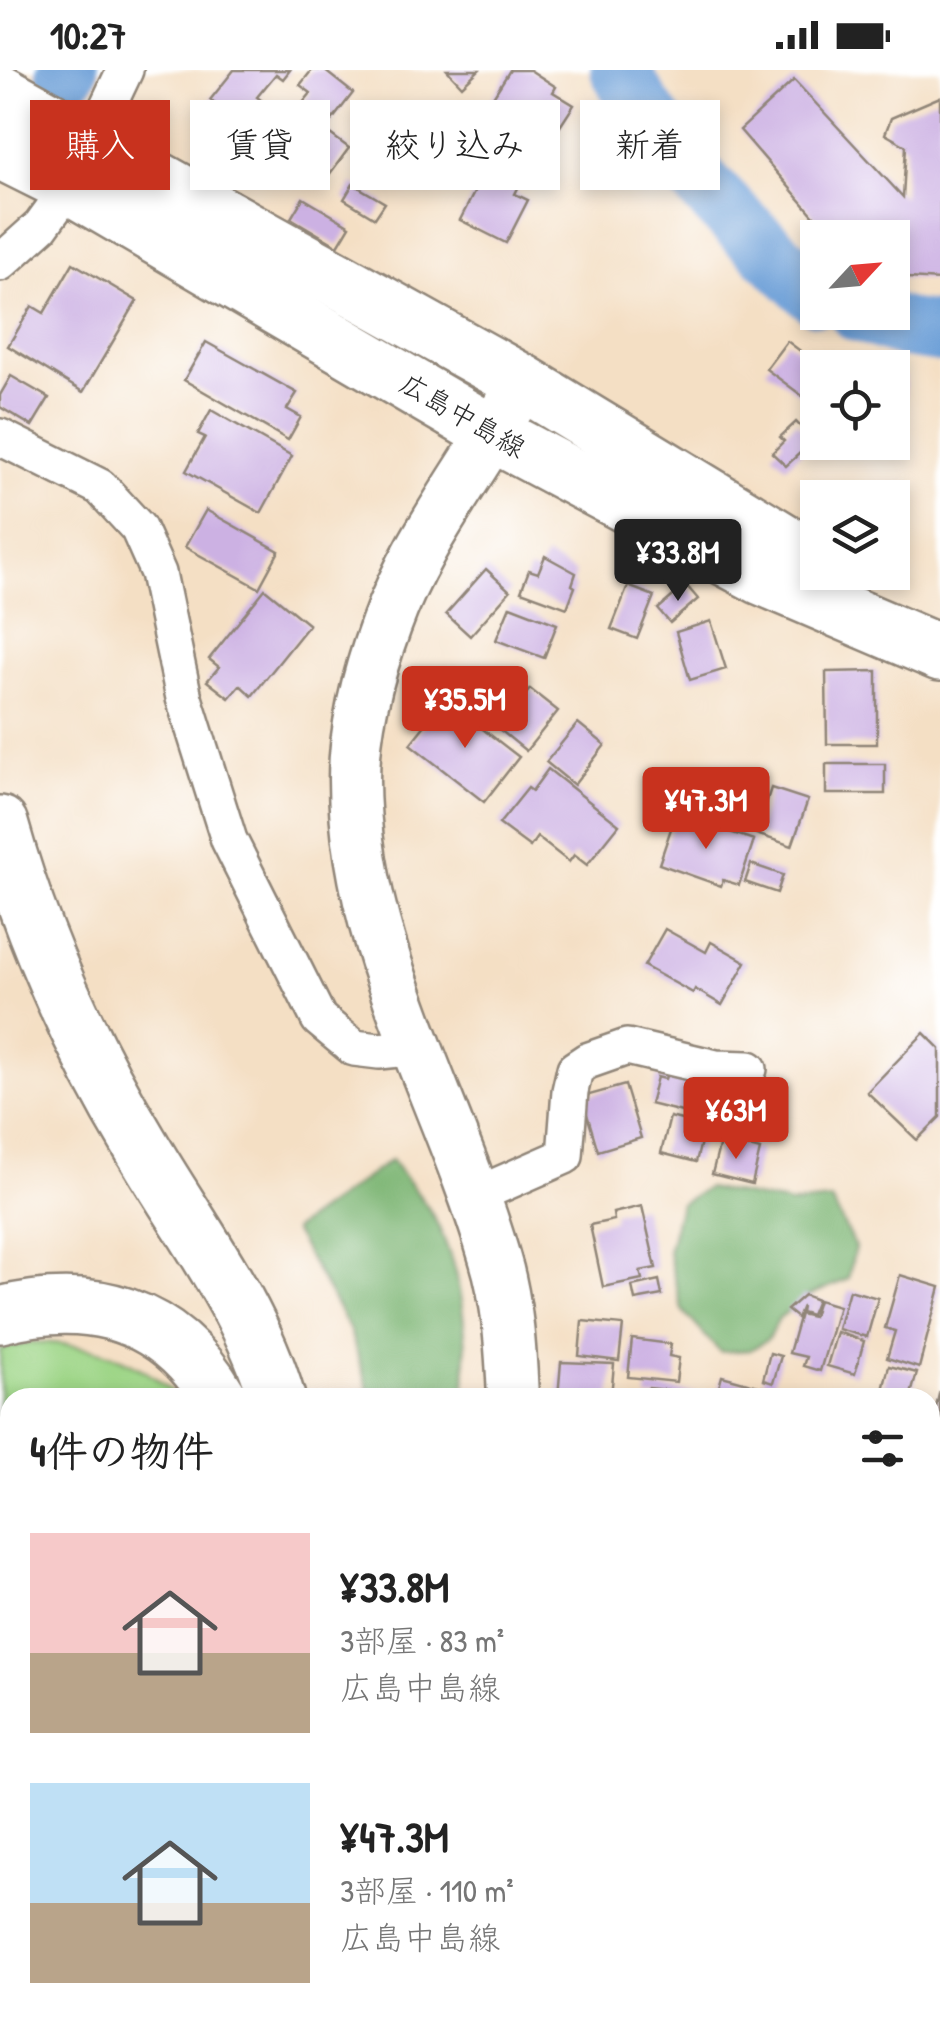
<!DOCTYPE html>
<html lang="ja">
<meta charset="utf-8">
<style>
:root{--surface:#fff;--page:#f2f2f2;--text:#222;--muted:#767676;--accent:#c8321e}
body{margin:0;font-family:"Patrick Hand","Klee One",sans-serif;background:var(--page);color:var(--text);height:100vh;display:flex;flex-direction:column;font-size:38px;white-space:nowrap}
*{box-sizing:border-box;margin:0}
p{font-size:32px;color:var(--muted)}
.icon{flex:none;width:55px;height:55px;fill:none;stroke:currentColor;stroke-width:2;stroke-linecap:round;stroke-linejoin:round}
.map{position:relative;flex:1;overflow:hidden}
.side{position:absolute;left:0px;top:1318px;width:940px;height:642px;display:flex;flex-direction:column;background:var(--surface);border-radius:30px 30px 0 0;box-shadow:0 5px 15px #0003}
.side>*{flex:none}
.hud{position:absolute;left:30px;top:30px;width:880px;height:90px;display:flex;gap:20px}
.needle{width:65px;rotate:64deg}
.tools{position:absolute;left:800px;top:150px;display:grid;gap:20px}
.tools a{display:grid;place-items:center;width:110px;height:110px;border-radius:0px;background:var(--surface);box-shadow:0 5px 15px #0003;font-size:50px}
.price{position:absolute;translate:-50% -85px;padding:0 22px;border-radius:10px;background:var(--accent);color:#fff;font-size:32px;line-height:65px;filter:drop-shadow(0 2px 5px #0008)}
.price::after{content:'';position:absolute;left:50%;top:60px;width:30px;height:22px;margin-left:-15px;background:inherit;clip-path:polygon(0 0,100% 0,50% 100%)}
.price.current{background:#222;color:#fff}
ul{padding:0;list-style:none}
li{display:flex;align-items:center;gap:30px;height:250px;padding:0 30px}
li span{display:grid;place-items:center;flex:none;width:280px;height:200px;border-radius:0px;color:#555}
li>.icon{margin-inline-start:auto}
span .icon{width:120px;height:120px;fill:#fffc;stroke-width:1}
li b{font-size:42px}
h2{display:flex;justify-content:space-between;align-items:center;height:120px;padding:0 30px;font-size:42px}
.tag{padding:0 35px;border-radius:0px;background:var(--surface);box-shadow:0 5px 15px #0003;font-size:35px;line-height:90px}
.tag.current{background:var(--accent);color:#fff}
.status{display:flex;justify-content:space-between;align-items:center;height:70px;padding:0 50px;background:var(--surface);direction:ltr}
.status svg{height:28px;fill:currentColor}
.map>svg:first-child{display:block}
.green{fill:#9ed587;stroke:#648059;stroke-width:2.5}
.forest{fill:#7eb674;stroke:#547050;stroke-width:2.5}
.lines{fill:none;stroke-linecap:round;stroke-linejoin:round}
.river{stroke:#6c9fd7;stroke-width:60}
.building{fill:#ccb1e3}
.lane-casing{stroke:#908578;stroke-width:22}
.street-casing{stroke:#908578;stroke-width:40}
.secondary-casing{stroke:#908578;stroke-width:55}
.primary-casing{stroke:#908578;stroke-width:60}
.highway-casing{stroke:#908578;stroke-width:60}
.lane{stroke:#fff;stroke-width:18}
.street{stroke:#fff;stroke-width:35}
.secondary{stroke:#fff;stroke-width:50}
.primary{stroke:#fff;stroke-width:55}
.highway{stroke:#fff;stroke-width:55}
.highway-bridge-casing{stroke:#908578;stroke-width:60;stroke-linecap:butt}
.highway-bridge{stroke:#fff;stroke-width:55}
.labels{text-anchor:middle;stroke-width:8;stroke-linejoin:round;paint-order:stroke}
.street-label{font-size:28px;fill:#2b2b2b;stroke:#fff}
</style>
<div class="status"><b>10:27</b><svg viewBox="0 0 49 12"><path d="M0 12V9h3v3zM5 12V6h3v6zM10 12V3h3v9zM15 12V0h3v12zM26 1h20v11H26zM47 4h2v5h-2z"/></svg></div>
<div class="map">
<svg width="940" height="1958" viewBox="0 0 940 1958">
<rect width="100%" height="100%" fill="#fff"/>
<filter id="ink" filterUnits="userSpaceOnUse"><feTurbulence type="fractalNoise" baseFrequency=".01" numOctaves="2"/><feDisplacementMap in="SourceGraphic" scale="20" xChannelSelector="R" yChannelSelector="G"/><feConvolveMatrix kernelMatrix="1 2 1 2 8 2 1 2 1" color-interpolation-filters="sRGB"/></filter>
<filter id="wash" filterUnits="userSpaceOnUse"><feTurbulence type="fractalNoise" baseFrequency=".0048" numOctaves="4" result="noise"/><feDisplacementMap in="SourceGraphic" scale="40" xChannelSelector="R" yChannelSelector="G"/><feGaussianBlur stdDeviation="2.25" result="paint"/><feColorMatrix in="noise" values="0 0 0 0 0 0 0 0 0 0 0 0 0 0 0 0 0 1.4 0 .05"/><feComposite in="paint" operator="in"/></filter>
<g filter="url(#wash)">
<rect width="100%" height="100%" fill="#f4dfc4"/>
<g class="green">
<path d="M33 1272C88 1273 138 1287 177 1327L10 1328V1386L0 1372V1279Z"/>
<polygon points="0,1472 10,1505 10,1649 0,1648"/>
</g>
<g class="forest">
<path d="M391 1090C404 1108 422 1126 433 1146 462 1200 470 1268 464 1327H371L349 1258 293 1160Z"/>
<polygon points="707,1118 792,1134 831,1130 855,1177 848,1209 808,1226 779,1248 768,1269 750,1280 720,1282 682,1240 668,1182 680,1134"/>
</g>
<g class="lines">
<g class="river">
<path d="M620 0C668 90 743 159 818 226"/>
<polyline points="66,2 68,0"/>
<polyline points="858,242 904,258 940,263"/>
</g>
</g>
<g id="blocks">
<g class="building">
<polygon points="234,0 290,0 283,9 276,4 257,27 288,51 311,23 300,15 312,0 324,0 353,23 296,97 210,30"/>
<polygon points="447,0 479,0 462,16"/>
<polygon points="510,0 530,0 556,17 553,22 574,35 535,95 474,57"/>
<polygon points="794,10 903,127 906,76 885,64 891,48 940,27 940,210 892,207 892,168 833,168 740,60"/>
<polygon points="326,61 349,78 323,113 300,95"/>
<polygon points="479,85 523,108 515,124 528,130 506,173 460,150 478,115 467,109"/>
<polygon points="353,114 385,133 375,148 344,129"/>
<polygon points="303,128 350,156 338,176 291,148"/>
<polygon points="73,193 137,231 83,322 8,276 32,236 44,243"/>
<polygon points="787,271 823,298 818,298 818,326 812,333 766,299"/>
<polygon points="206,272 297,323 287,339 301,347 288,370 184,310"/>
<polygon points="892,305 905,306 905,335 892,335"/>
<polygon points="11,306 49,328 32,356 0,337 0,325"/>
<polygon points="211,340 292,386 261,443 186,401 205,367 198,364"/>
<polygon points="796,352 814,370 786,396 772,383 784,371 780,367"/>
<polygon points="206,440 279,481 259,518 185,477"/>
<polygon points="545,486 576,503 572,515 575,517 567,538 521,521 529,500 538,503"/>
<polygon points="486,499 510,521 470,566 446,544"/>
<polygon points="686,515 698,529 670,553 658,539"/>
<polygon points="628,516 654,526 637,569 611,559"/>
<polygon points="265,519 309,555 252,626 240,615 229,628 207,611 219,597 209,589"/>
<polygon points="510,536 557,554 544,588 496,570"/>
<polygon points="711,551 726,599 690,610 676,562"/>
<polygon points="877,601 877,674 827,674 826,602"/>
<polygon points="530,619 558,641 526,681 499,659"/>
<polygon points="445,630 519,687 484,732 410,674"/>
<polygon points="578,653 605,675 574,715 546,692"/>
<rect x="826" y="694" width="59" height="30"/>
<polygon points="548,699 619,755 587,795 574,785 569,792 537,767 530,777 499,754 528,718 532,721"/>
<polygon points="771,718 808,730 792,776 756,764"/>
<polygon points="676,744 754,770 739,815 723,810 721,816 659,794"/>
<polygon points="751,794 783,805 777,823 745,812"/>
<polygon points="665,859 706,882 711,872 746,892 722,935 695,919 693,923 644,896"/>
<polygon points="924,963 940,979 940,1047 917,1070 867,1022"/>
<polygon points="667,1003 706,1013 698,1046 650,1034 657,1007 665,1009"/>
<polygon points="625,1015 641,1068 598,1081 582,1027"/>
<polygon points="740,1017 776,1026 764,1074 728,1065"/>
<polygon points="670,1047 705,1056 696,1092 661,1083"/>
<polygon points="721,1069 760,1080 752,1114 712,1104"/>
<polygon points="642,1136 656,1198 640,1201 642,1209 603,1217 590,1155 614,1150 613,1143"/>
<polygon points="900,1205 940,1217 919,1298 887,1288 895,1261 885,1258"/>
<polygon points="659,1210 662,1225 635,1230 632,1216"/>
<polygon points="849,1220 878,1228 867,1267 838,1259"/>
<polygon points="804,1225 817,1230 811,1245 801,1242 802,1236 797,1248 787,1240"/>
<polygon points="818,1230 839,1236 820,1301 803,1296 806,1287 789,1283 800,1244 813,1247"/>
<polygon points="582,1251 623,1255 619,1291 579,1286"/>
<polygon points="837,1262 864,1271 855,1304 827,1296"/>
<polygon points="632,1269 671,1274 669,1286 679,1288 676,1312 628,1307"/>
<polygon points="770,1283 781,1286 773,1313 763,1310"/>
<polygon points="561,1292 614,1294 611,1327 558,1327"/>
<polygon points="889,1296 917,1303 910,1328 881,1328"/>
<polygon points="722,1306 788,1324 787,1328 716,1328"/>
<polygon points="648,1318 696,1323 695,1328 647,1328"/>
<polygon points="939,1324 940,1325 940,1367 930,1365"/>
<polygon points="930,1371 940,1374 940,1409 930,1406"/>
<polygon points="930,1414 940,1417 940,1466 930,1463"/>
<polygon points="930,1875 940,1878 936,1892 940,1893 940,1900 936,1914 930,1912"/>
<polygon points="142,1950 208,1950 192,1958 128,1958"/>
<polygon points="732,1950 770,1950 767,1958 729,1958"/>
</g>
</g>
</g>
<g filter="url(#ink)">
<use href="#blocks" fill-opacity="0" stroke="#908578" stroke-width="2.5"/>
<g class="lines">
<g class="lane-casing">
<g id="lane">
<polyline points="683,1950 694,1956 696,1950"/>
<polyline points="344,1958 354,1950"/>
</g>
</g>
<g class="street-casing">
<g id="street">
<polyline points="0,193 41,156 70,116 125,0"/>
<polyline points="0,367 100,417 138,458 158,503 184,628 229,770 319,949 354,978 379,981 418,977"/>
<polyline points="474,1126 565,1086 570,1021 575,999 587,991 627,977 716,998 749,999"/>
<polyline points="930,1519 940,1522"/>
<polyline points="930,1623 940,1619"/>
<polyline points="930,1776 940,1779"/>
<polyline points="48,1950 50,1958"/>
<polyline points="245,1950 254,1958"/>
<polyline points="912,1950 940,1958"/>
</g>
</g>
<g class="secondary-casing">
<g id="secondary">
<path d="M513 1328C511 1281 508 1231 494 1186 448 1029 354 877 354 710 354 657 368 604 386 555 417 467 480 393 522 312"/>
<polyline points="0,1830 10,1827"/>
</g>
</g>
<g class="primary-casing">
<g id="primary">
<polyline points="0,22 522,312 818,492"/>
<polyline points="0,81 70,116 495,365 762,507 940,583"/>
</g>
</g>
<g class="highway-casing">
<g id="highway">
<path d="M0 754C31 865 81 976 140 1074 189 1158 249 1233 277 1328"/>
<path d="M0 1245C91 1222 170 1243 219 1328"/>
<polyline points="0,1427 10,1448"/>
<polyline points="0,1672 10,1670"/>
<polyline points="0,1798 10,1764"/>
</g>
</g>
<use href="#lane" class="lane"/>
<use href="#street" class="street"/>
<use href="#secondary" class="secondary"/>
<use href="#primary" class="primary"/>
<use href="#highway" class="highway"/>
<g class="highway-bridge-casing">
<polyline id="highway-bridge" points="0,1880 10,1930"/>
</g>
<use href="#highway-bridge" class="highway-bridge"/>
</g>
</g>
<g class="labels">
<g class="street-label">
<text transform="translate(463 345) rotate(30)" y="10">広島中島線</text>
</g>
</g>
</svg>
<div class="tools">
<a><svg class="needle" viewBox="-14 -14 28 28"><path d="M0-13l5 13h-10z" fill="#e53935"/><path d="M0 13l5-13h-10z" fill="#767676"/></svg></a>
<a><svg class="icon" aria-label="locate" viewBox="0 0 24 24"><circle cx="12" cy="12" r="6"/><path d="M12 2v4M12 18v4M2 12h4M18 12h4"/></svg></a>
<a><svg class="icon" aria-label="layers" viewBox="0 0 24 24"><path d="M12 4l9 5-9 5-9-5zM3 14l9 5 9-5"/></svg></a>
</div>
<b class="price current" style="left:678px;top:534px">¥33.8M</b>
<b class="price" style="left:465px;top:681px">¥35.5M</b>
<b class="price" style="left:706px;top:782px">¥47.3M</b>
<b class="price" style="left:736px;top:1092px">¥63M</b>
<div class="hud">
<a class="tag current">購入</a>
<a class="tag">賃貸</a>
<a class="tag">絞り込み</a>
<a class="tag">新着</a>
</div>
<section class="side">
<h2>4件の物件<svg class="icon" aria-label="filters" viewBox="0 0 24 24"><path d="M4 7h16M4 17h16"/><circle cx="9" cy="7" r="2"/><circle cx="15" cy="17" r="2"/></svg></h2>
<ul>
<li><span style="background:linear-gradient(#f6c9c9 60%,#b9a48a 0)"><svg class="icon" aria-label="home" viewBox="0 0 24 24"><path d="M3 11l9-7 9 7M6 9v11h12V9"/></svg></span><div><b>¥33.8M</b><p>3部屋 · 83 m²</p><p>広島中島線</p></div></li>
<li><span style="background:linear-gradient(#bfe0f5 60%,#b9a48a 0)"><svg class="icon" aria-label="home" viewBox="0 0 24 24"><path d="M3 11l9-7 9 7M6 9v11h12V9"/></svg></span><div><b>¥47.3M</b><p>3部屋 · 110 m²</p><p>広島中島線</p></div></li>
</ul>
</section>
</div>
